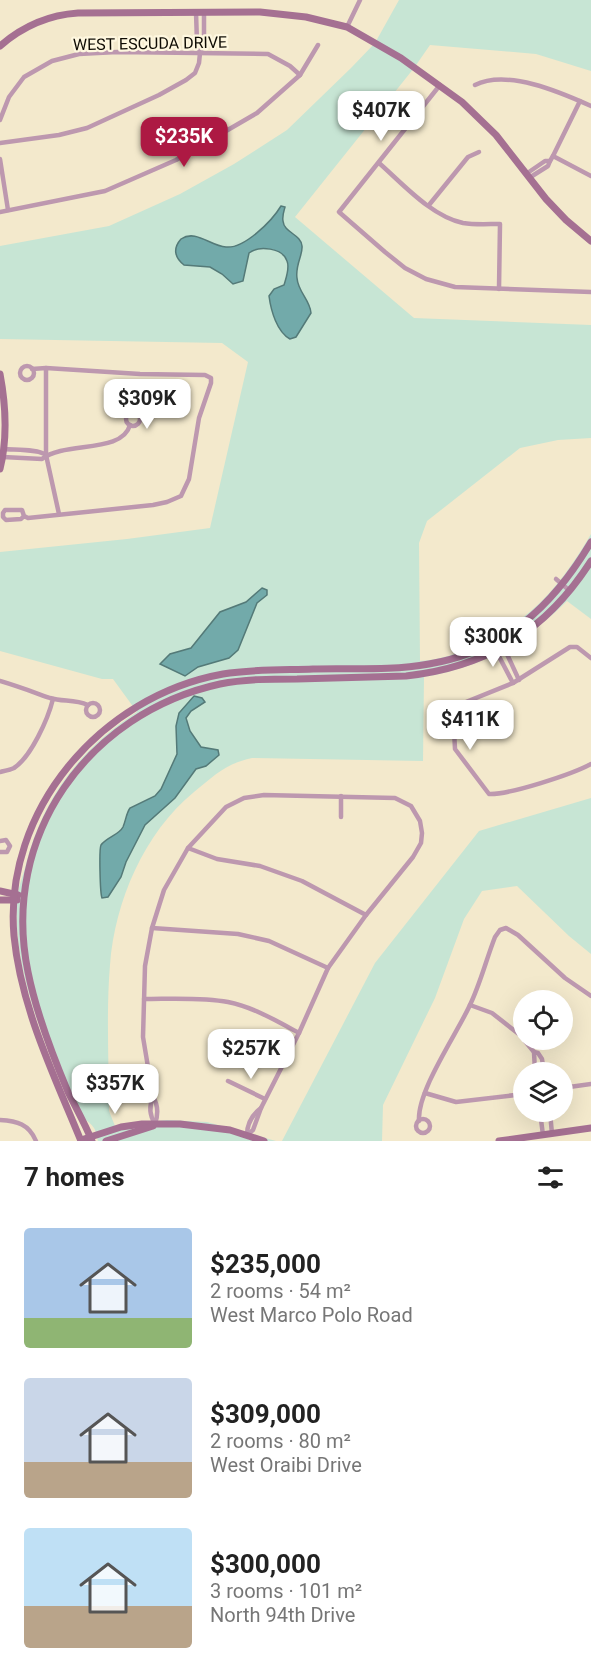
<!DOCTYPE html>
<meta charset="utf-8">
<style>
:root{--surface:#fff;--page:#f2f2f2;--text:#222;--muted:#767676;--accent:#ad1943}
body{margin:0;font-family:Roboto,sans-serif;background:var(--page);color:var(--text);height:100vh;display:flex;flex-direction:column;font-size:22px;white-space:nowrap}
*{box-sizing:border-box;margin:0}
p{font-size:20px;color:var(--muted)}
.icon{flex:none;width:33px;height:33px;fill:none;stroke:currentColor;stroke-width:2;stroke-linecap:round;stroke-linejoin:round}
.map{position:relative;height:1141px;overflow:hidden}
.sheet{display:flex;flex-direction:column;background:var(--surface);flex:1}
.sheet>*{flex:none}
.buttons{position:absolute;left:513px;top:990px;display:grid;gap:12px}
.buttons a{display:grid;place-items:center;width:60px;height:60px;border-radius:50%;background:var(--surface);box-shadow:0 6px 24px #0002;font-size:30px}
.price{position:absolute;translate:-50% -51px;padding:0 14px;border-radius:12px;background:#fff;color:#222;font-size:20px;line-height:39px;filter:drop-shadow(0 2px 3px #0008)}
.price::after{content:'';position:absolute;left:50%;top:36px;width:18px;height:14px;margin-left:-9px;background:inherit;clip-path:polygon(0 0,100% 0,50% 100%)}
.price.active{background:var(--accent);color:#fff}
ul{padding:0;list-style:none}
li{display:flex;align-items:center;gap:18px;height:150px;padding:0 24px}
li span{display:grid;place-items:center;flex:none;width:168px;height:120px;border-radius:6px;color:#555}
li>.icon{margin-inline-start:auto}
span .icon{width:72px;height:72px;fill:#fffc;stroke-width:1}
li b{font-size:26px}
h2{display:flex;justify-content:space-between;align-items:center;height:72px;padding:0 24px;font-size:26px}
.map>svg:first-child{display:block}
.green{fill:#c7e5d4}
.water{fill:#72aaaa;stroke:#547a78;stroke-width:1.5}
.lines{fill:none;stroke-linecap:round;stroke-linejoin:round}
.street{stroke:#bd98af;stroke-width:4.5}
.secondary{stroke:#a57092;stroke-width:7}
.labels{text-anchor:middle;stroke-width:4.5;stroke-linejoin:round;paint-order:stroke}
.street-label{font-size:16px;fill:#0e0b03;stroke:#fef7df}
</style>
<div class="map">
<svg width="591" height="1141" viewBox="0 0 591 1141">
<rect width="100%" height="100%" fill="#f3e9cc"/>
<g class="green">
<path d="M399 0H591V71L536 54 430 45 414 68 295 217 414 318 591 325V438L558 440 520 448 427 521 419 543 420 661C440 660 459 653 477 645 532 620 561 585 591 534V619L567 601C525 643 482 667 424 677L423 761 252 758C225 764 215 775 194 792 144 833 115 901 110 965 106 1012 109 1064 109 1111L115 1126 167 1120 207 1122 276 1141H98C97 1137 96 1131 94 1128 89 1120 78 1117 74 1109 67 1098 62 1084 57 1072 35 1019 13 957 17 899 18 889 22 878 25 868 41 801 79 749 137 712L113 679H102L0 651V552L127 539 210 528 248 362 222 343 0 339V246L109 226 180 194 234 164 287 130 351 68 375 43Z"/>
<polygon points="591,798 591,954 569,936 517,886 482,891 464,919 435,998 383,1105 382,1141 282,1141 375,963 479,831"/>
</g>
<g class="water">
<path d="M281 206 285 207C284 211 282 216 283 221 284 233 301 234 302 246 303 255 295 265 297 278 298 292 310 300 311 313L296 337 290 339C277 332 271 311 269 296L274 289 284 285C286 278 290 268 287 261 283 248 259 245 249 253L243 281 233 284 222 274 210 267 184 265C174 257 173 248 181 239 196 229 210 246 226 247 244 249 272 221 281 206Z"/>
<polygon points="262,588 267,590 267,595 257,603 238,650 229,658 198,667 185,676 160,664 170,654 191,648 220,612 246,602"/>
<path d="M194 696 202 698 205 702 191 711 186 718 190 731 201 747 218 750 219 755 206 766 196 769 175 798 145 825 126 862 121 877 108 897 102 898C100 893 99 849 101 845 107 837 119 835 123 827 126 820 126 814 130 808L155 796 161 789 177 754 176 726 179 713Z"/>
</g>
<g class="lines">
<g class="street">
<polyline points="196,12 197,43 200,53"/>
<polyline points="347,27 360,0"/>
<polyline points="440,85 339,212 385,252 405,268 426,279 455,287 591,292"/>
<path d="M475 85C507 69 560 92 591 106"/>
<polyline points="0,120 9,97 24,77 52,61 79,54 117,52 268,54 290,66 300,75"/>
<polyline points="0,143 59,135 87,128 159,95 186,80 195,73 199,63 200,53 204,43 204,12"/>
<polyline points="553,156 591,176"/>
<polyline points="0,159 8,210"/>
<path d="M379 163C403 184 431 216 463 223 475 225 488 224 500 224L499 289"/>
<polyline points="526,174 545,161 550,161 553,156 580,101"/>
<polyline points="529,178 548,166 550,161"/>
<polyline points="429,205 468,157 479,152"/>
<polyline points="0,212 105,191 176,160 257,113 300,75 318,45"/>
<circle cx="27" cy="373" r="7"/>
<polyline points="46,368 46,455 59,514"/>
<circle cx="133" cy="419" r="7"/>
<path d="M4 449C15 450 39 449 46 455"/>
<path d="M3 457 42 459C65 441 122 454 130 425"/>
<polyline points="24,516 21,519 6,520 3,517 3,513 5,510 22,510 24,516 28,518 153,505 167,502 181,496 189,479 199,418 211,383 211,378 205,375 140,374 46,368 32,369"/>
<polyline points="556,579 570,591"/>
<polyline points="500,639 519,680"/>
<polyline points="492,643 513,683"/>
<path d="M591 658 577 647H570L513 683 456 706 454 730 455 749 489 794C509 795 573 774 591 764"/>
<path d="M0 681C17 686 33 692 50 698 63 702 74 699 88 705"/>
<circle cx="93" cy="710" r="7"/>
<path d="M0 772C4 771 10 770 14 768 31 757 48 719 53 699"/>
<polyline points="341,817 341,796"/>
<polyline points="0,841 6,840 10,846 7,852 0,852"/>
<polyline points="188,848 217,859 260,866 302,881 366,915"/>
<polyline points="152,928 238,934 269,941 328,968"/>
<path d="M144 999C170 999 202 997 228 1002 253 1007 277 1021 299 1033"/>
<polyline points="470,1005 492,1013 520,1035 534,1052 538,1053 542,1059 544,1072"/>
<polyline points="534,1052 535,1072"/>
<polyline points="228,1081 265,1099"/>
<polyline points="562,1088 591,1084"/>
<polyline points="425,1093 456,1102 524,1094"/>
<path d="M153 1097C149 1106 150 1116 155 1124"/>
<polyline points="540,1112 543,1135"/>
<polyline points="550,1112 552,1134"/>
<circle cx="423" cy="1126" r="7"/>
<path d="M0 1120C17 1121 29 1124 36 1141"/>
<path d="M419 1121C417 1091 456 1035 469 1007 480 985 486 960 495 937L500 930 506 928 518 935 565 978 591 996"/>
<path d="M155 1124C158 1115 159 1106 153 1097L143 1037 145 966 152 928 164 890 188 848 226 807 244 798 264 795 395 798 411 806 420 821 422 833 421 843 413 857 366 915 328 968 299 1033 261 1108 253 1130 247 1135"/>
<path d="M247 1135C247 1124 252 1115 261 1108"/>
</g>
<g class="secondary">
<path d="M0 46C23 26 48 15 78 13L260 12 306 17 347 27 401 58 462 102 496 135 546 199 566 220 591 241"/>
<path d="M0 374C6 406 8 437 0 469"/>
<polyline points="0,891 18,895"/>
<polyline points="0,900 17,900"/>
<polyline points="81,1140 121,1127 142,1124 180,1124 230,1130 264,1141"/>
<path d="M81 1141C54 1075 21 1008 14 936 3 810 101 696 223 674 252 669 283 670 313 669 351 668 391 671 429 664 505 651 553 606 591 542"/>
<path d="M92 1141C85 1124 76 1108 68 1092 52 1054 36 1012 28 972 0 836 88 713 220 684 245 679 271 679 297 679 333 678 370 677 406 676 488 667 547 630 591 561"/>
<polyline points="106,1141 153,1126"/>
<polyline points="499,1141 591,1128"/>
</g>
</g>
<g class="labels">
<g class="street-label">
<text transform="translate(150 43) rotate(-1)" y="6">WEST ESCUDA DRIVE</text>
</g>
</g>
</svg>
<div class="buttons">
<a><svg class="icon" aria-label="locate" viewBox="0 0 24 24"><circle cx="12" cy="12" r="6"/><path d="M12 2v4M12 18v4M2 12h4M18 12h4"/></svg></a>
<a><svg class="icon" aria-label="layers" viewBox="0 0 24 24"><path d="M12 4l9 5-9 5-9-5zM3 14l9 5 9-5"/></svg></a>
</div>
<b class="price" style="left:381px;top:142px">$407K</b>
<b class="price active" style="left:184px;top:168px">$235K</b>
<b class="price" style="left:147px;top:430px">$309K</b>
<b class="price" style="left:493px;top:668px">$300K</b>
<b class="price" style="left:470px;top:751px">$411K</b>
<b class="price" style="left:251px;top:1080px">$257K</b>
<b class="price" style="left:115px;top:1115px">$357K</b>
</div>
<section class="sheet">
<h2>7 homes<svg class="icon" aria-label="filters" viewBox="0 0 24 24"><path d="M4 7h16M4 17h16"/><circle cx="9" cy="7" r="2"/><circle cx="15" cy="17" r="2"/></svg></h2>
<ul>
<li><span style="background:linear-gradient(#a9c7e8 75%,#8fb573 0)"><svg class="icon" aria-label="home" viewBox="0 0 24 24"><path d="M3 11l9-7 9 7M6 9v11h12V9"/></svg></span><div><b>$235,000</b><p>2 rooms · 54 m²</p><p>West Marco Polo Road</p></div></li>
<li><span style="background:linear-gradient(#c9d6e8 70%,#b9a48a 0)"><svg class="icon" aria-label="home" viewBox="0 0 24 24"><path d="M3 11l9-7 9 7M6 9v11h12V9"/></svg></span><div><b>$309,000</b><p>2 rooms · 80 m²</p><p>West Oraibi Drive</p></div></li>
<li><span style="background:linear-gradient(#bfe0f5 65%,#b9a48a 0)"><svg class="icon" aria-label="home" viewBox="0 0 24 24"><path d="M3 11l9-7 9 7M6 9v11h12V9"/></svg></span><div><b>$300,000</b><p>3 rooms · 101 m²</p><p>North 94th Drive</p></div></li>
</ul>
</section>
